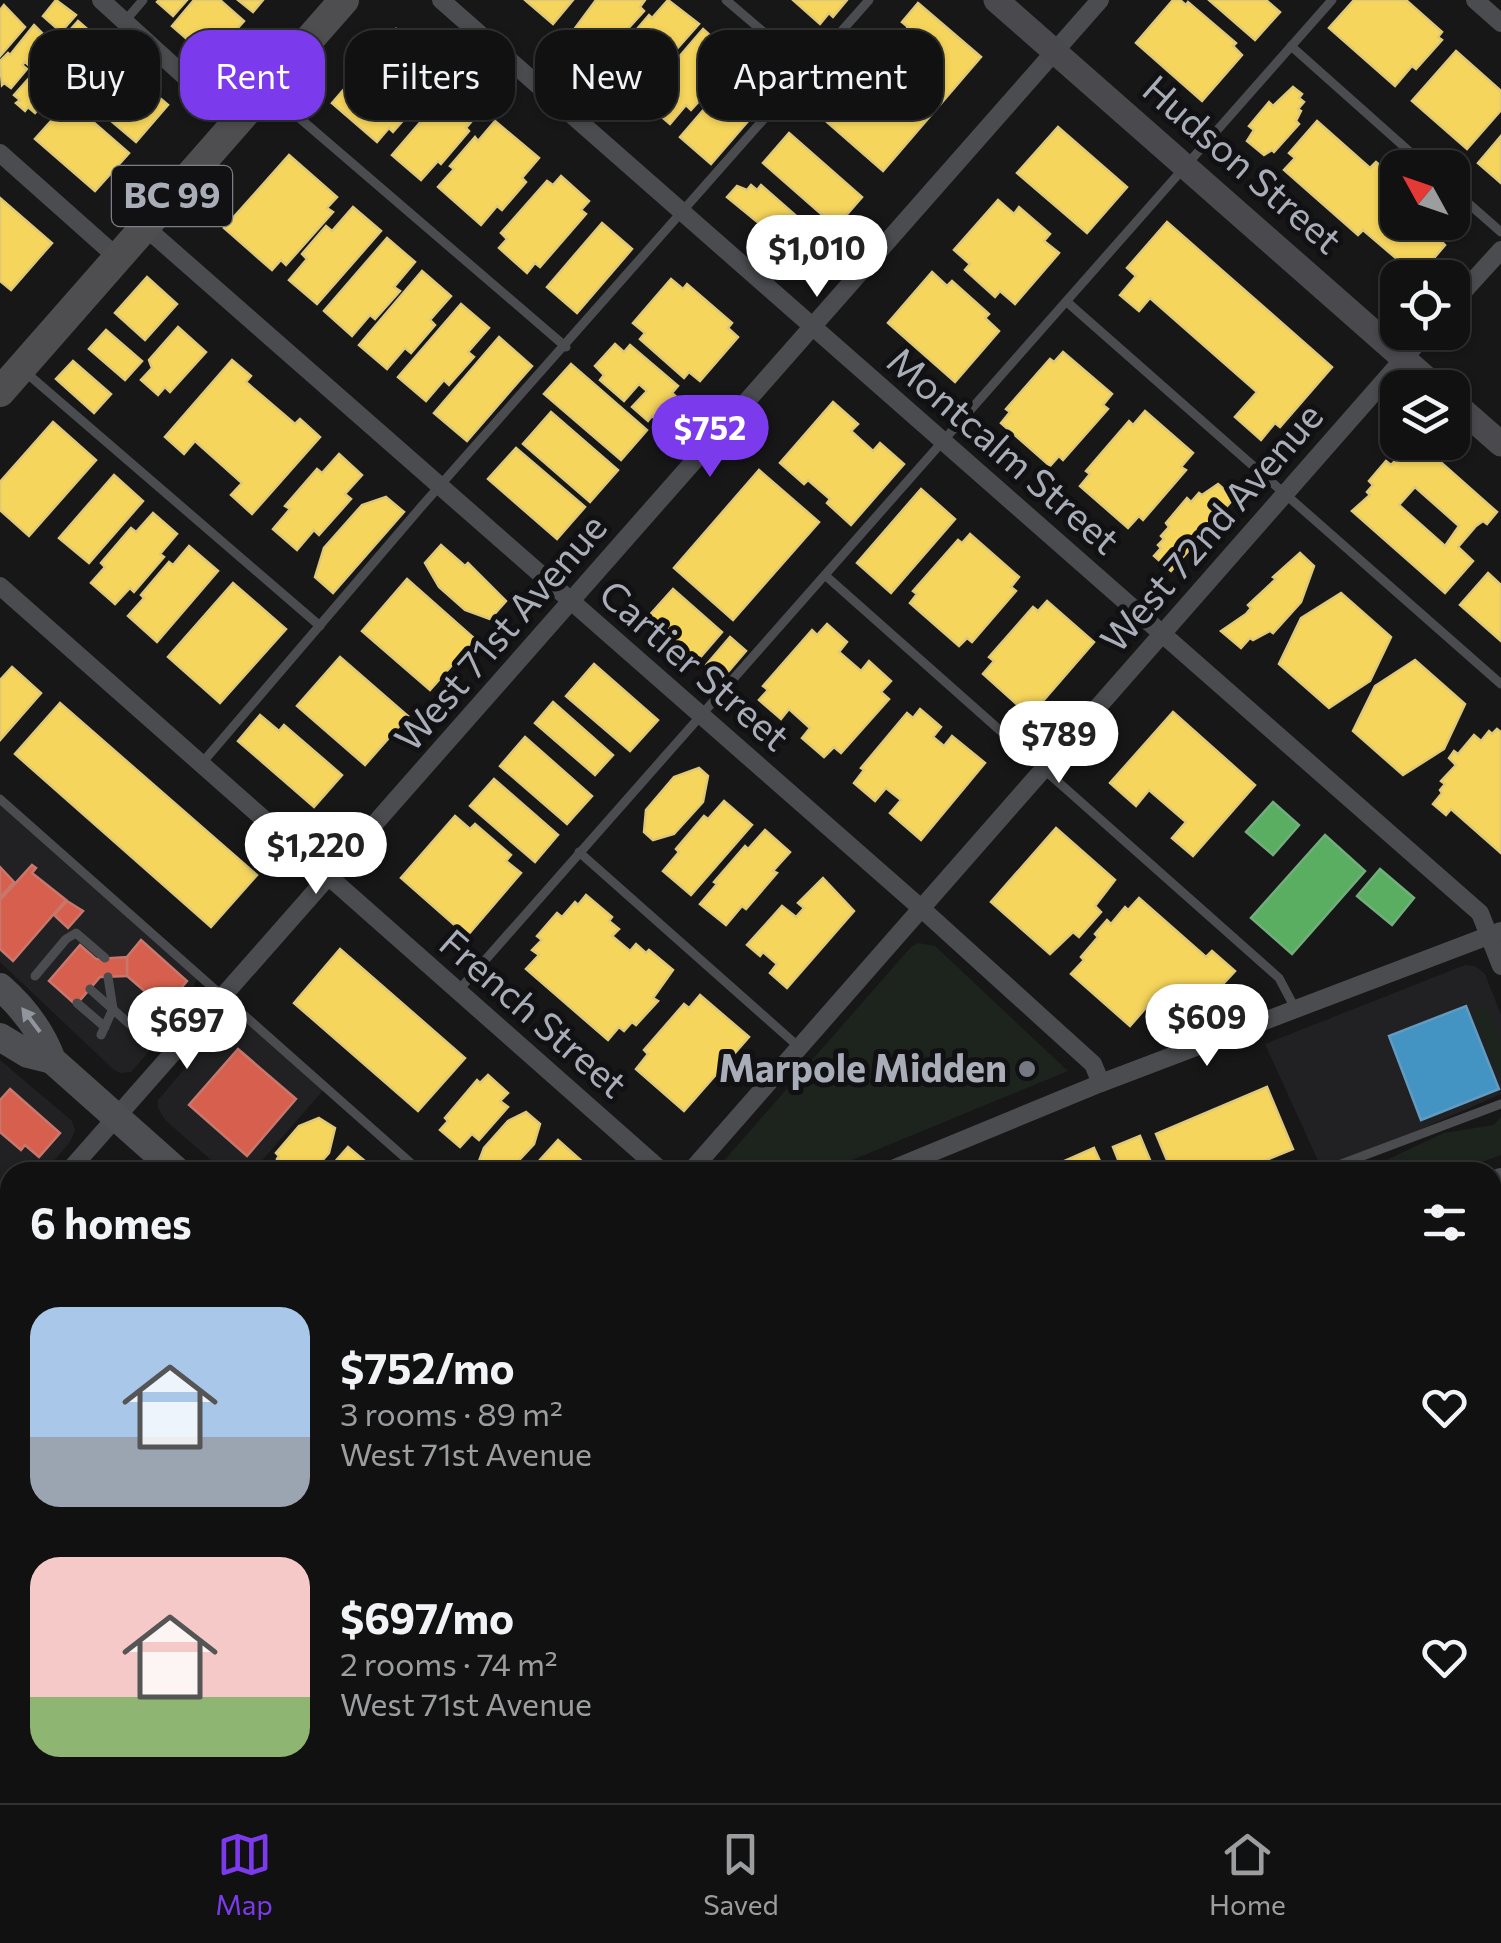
<!DOCTYPE html>
<meta charset="utf-8">
<style>
:root{--surface:#111;--page:#1e1f1f;--text:#f1f3f6;--muted:#9c9d9f;--line:#303131;--accent:#7c3aed}
body{margin:0;font-family:Commissioner,sans-serif;background:var(--page);color:var(--text);height:100vh;display:flex;flex-direction:column;font-size:38px;white-space:nowrap}
*{box-sizing:border-box;margin:0}
p{font-size:32px;color:var(--muted)}
.icon{flex:none;width:55px;height:55px;fill:none;stroke:currentColor;stroke-width:2;stroke-linecap:round;stroke-linejoin:round}
.map{position:relative;flex:1;overflow:hidden}
.sheet{position:absolute;left:0px;top:1162px;width:1502px;height:642px;display:flex;flex-direction:column;background:var(--surface);border-radius:30px 30px 0 0;box-shadow:0 2px 8px #0004,0 0 0 2px var(--line)}
.sheet>*{flex:none}
.guide{position:absolute;left:30px;top:30px;width:1000px;height:90px;display:flex;gap:20px}
.needle{width:65px;rotate:310deg}
.controls{position:absolute;left:1380px;top:150px;display:grid;gap:20px}
.controls a{display:grid;place-items:center;width:90px;height:90px;border-radius:20px;background:var(--surface);box-shadow:0 2px 8px #0004,0 0 0 2px var(--line);font-size:50px}
.price{position:absolute;translate:-50% -85px;padding:0 22px;border-radius:35px;background:#fff;color:#222;font-size:32px;line-height:65px;filter:drop-shadow(0 2px 5px #0008)}
.price::after{content:'';position:absolute;left:50%;top:60px;width:30px;height:22px;margin-left:-15px;background:inherit;clip-path:polygon(0 0,100% 0,50% 100%)}
.price.selected{background:var(--accent);color:#fff}
ul{padding:0;list-style:none}
li{display:flex;align-items:center;gap:30px;height:250px;padding:0 30px}
li span{display:grid;place-items:center;flex:none;width:280px;height:200px;border-radius:30px;color:#555}
li>.icon{margin-inline-start:auto}
span .icon{width:120px;height:120px;fill:#fffc;stroke-width:1}
li b{font-size:42px}
h2{display:flex;justify-content:space-between;align-items:center;height:120px;padding:0 30px;font-size:42px}
.tag{padding:0 35px;border-radius:30px;background:var(--surface);box-shadow:0 2px 8px #0004,0 0 0 2px var(--line);font-size:35px;line-height:90px}
.tag.selected{background:var(--accent);color:#fff}
.tab-bar{display:flex;justify-content:space-around;align-items:center;height:140px;border-top:2px solid var(--line);background:var(--surface);font-size:28px;color:var(--muted)}
.tab-bar a{display:grid;justify-items:center;gap:5px}
.tab-bar .selected{color:var(--accent)}
.map>svg:first-child{display:block}
.built{fill:#212123}
.green{fill:#1d241e}
.homes{fill:#f6d55c;stroke:#dfc978;stroke-width:2.5;fill-rule:evenodd}
.shops{fill:#d6604d;stroke:#c8776d;stroke-width:2.5}
.schools{fill:#4393c3;stroke:#619bc0;stroke-width:2.5}
.public{fill:#5aae61;stroke:#71ae7b;stroke-width:2.5}
.lines{fill:none;stroke-linecap:round;stroke-linejoin:round}
.lane{stroke:#4b4c50;stroke-width:9}
.street{stroke:#4b4c50;stroke-width:18}
.secondary{stroke:#4a4a4e;stroke-width:25}
.primary{stroke:#4d4f52;stroke-width:28}
.highway{stroke:#4e4e51;stroke-width:30}
.oneway{fill:#91969e}
.poi-dot{fill:#757880;stroke:#111113;stroke-width:4}
.labels{text-anchor:middle;stroke-width:10;stroke-linejoin:round;paint-order:stroke}
.shield{fill:#111113;stroke:#7b7e86;stroke-width:2.5}
.shield-label{font-size:35px;font-weight:bold;fill:#a8adb8}
.street-label{font-size:38px;fill:#a8adb8;stroke:#111113}
.poi-label{font-size:38px;font-weight:bold;fill:#a8adb8;stroke:#111113;text-anchor:end}
</style>
<div class="map">
<svg width="1501" height="1803" viewBox="0 0 1501 1803">
<rect width="100%" height="100%" fill="#171717"/>
<g class="built">
<polygon points="0,798 200,976 194,984 197,997 131,1072 120,1073 113,1069 0,962"/>
<polygon points="1465,965 1475,966 1485,974 1501,1015 1501,1094 1323,1172 1265,1044"/>
<polygon points="247,1017 326,1087 252,1172 225,1172 166,1121 158,1108 158,1100 226,1020 242,1023"/>
<polygon points="0,1060 72,1121 75,1130 70,1142 44,1172 10,1172 10,1210 6,1212 0,1209"/>
<polygon points="1501,1297 1501,1453 1493,1457 1493,1300"/>
<polygon points="1501,1606 1501,1803 1154,1803 1153,1799 1159,1795 1492,1795 1492,1610"/>
</g>
<g class="green">
<polygon points="918,943 935,946 1068,1071 823,1172 714,1172 911,947"/>
<polygon points="1486,1005 1501,1043 1501,1069 1496,1071 1472,1010"/>
<polygon points="1501,1117 1501,1155 1455,1172 1361,1172 1444,1133 1494,1125"/>
<polygon points="794,1795 1015,1795 1002,1803 995,1800 992,1803 730,1803"/>
</g>
<g class="homes">
<polygon points="56,0 76,15 61,32 43,16"/>
<polygon points="159,0 187,0 173,16 157,2"/>
<polygon points="194,0 220,0 244,21 210,59 172,26"/>
<polygon points="238,0 263,0 253,12"/>
<polygon points="525,0 573,0 553,24"/>
<polygon points="596,0 645,0 640,7 644,11 613,45 609,42 592,61 567,39"/>
<polygon points="668,0 699,24 675,51 672,48 638,95 608,69 623,52 620,49 649,15 652,18"/>
<polygon points="793,0 847,0 833,17 829,13 820,24"/>
<polygon points="1173,0 1180,0 1186,5 1188,2 1236,43 1233,46 1242,55 1202,101 1136,43"/>
<polygon points="1209,0 1266,0 1280,12 1255,40"/>
<polygon points="1354,0 1406,0 1442,32 1438,37 1442,40 1416,69 1412,66 1395,86 1329,28"/>
<polygon points="918,3 981,57 883,171 820,116 845,87 860,100 898,56 890,49 908,27 902,22"/>
<polygon points="4,5 25,27 0,56 0,10"/>
<polygon points="78,21 94,35 79,53 62,39"/>
<polygon points="34,25 53,44 32,68 25,62 22,65 27,69 11,88 4,83 2,85 0,61 8,53 10,55"/>
<polygon points="396,29 441,68 430,80 435,84 393,132 389,128 377,142 332,103"/>
<polygon points="703,29 731,54 714,73 720,78 691,110 686,105 670,124 642,100"/>
<polygon points="102,45 127,66 113,83 88,61"/>
<polygon points="1456,51 1501,91 1501,110 1467,149 1412,101"/>
<polygon points="743,64 774,91 711,164 680,137"/>
<polygon points="38,68 58,86 35,113 28,107 25,111 16,103 20,100 14,95"/>
<polygon points="128,71 168,105 136,142 96,108"/>
<polygon points="454,83 483,108 466,128 469,131 441,164 438,161 421,180 392,155"/>
<polygon points="1293,87 1302,94 1299,98 1304,102 1298,109 1301,111 1296,121 1299,124 1274,152 1272,150 1264,155 1247,141 1254,130 1249,126 1269,102 1273,106"/>
<polygon points="69,101 129,153 95,191 35,139"/>
<polygon points="495,121 539,158 522,178 526,182 502,210 497,206 481,225 438,187 454,169 450,166 475,137 478,141"/>
<polygon points="1317,121 1370,168 1376,162 1398,181 1398,222 1444,222 1449,227 1439,239 1445,245 1418,277 1363,230 1358,235 1284,170 1295,158 1289,153"/>
<polygon points="1058,127 1127,187 1087,233 1017,173"/>
<polygon points="789,133 862,197 836,227 763,163"/>
<polygon points="1501,136 1501,183 1478,163"/>
<polygon points="289,155 337,197 327,208 333,212 286,265 281,260 272,270 224,228"/>
<polygon points="561,176 589,201 581,210 586,214 540,267 535,263 527,273 499,248 507,239 501,233 547,181 553,185"/>
<polygon points="751,185 757,190 761,185 810,228 806,232 818,243 812,250 816,254 806,265 797,258 799,256 727,197 737,186 747,190"/>
<polygon points="0,198 52,243 11,290 0,281"/>
<polygon points="998,200 1014,214 1019,207 1050,234 1044,241 1059,253 1015,304 1000,291 995,297 965,270 970,264 954,250"/>
<polygon points="353,207 381,231 317,304 289,280 307,259 302,254 326,226 332,231"/>
<polygon points="1167,222 1332,367 1280,427 1275,423 1261,440 1235,417 1257,392 1150,298 1139,311 1120,295 1136,276 1127,268"/>
<polygon points="602,223 632,249 577,313 547,287"/>
<polygon points="387,238 415,262 394,287 400,291 375,319 370,315 352,336 324,311"/>
<polygon points="422,271 451,296 430,320 435,325 411,353 405,348 387,369 359,345"/>
<polygon points="932,272 947,286 952,281 989,314 985,318 999,331 955,382 888,323"/>
<polygon points="147,277 177,304 145,340 115,313"/>
<polygon points="671,279 683,289 687,284 732,323 728,328 738,337 700,381 689,372 684,378 640,339 645,333 633,323"/>
<polygon points="461,304 489,328 468,352 474,357 449,385 444,380 426,401 398,377"/>
<polygon points="178,327 206,352 170,392 165,387 158,395 141,380 152,368 149,360"/>
<polygon points="106,330 142,361 125,380 89,349"/>
<polygon points="499,337 532,366 467,441 434,413"/>
<polygon points="615,344 624,352 630,345 678,386 672,393 683,403 663,426 652,416 648,421 632,407 647,391 639,384 624,401 600,380 604,375 595,366"/>
<polygon points="1063,352 1112,394 1103,405 1108,409 1063,460 1059,456 1050,466 1001,423 1010,412 1006,409 1050,359 1054,362"/>
<polygon points="232,360 251,376 246,382 295,424 300,419 320,437 252,514 231,495 242,483 195,441 184,454 165,437"/>
<polygon points="73,361 111,394 94,413 56,379"/>
<polygon points="571,364 647,430 621,460 544,394"/>
<polygon points="833,402 858,424 851,431 873,451 880,443 904,464 851,525 827,503 830,499 808,480 804,484 780,463"/>
<polygon points="1145,411 1193,453 1181,467 1186,470 1143,520 1139,516 1128,528 1080,486 1090,474 1086,471 1129,421 1133,425"/>
<polygon points="551,412 618,470 590,502 523,444"/>
<polygon points="53,422 96,460 29,536 0,510 0,482"/>
<path d="M1410 442H1418L1497 512 1487 524 1483 521 1476 526 1458 547 1473 561 1445 593 1352 511 1370 495 1367 492 1373 485 1369 481 1386 461 1391 465 1398 458 1400 460 1404 456 1401 453ZM1415 487 1459 526 1445 546 1399 505Z"/>
<polygon points="516,448 585,507 557,539 488,479"/>
<polygon points="339,454 362,475 345,494 351,499 319,535 314,530 297,550 273,529 290,509 285,506 317,469 322,473"/>
<polygon points="759,470 819,522 733,620 674,568"/>
<polygon points="114,475 143,501 89,563 59,538"/>
<polygon points="1218,484 1234,498 1171,571 1154,556 1161,548 1158,545 1164,539 1161,536 1169,527 1166,523 1187,498 1191,502 1199,493 1202,495"/>
<polygon points="921,489 955,519 891,593 857,563"/>
<polygon points="386,497 404,512 333,593 315,577 324,548 362,505"/>
<polygon points="153,513 177,534 160,554 164,557 134,592 130,588 115,604 91,583 105,567 101,563 131,528 136,532"/>
<polygon points="970,534 1019,577 1011,587 1016,591 972,642 967,638 959,646 910,603 917,594 913,591 958,540 962,543"/>
<polygon points="441,545 465,566 468,563 506,601 490,619 465,610 439,587 425,563"/>
<polygon points="189,546 218,571 157,642 128,616 144,598 141,595 169,562 173,565"/>
<polygon points="1300,553 1314,566 1301,602 1273,633 1270,631 1253,640 1250,638 1241,648 1221,631 1246,614 1251,608 1248,605 1276,579 1273,577"/>
<polygon points="1488,573 1501,585 1501,641 1460,605"/>
<polygon points="407,579 475,639 430,690 362,631"/>
<polygon points="233,583 286,629 220,703 168,657"/>
<polygon points="673,589 722,632 698,660 648,617"/>
<polygon points="1341,593 1391,637 1370,681 1329,708 1279,664 1301,618"/>
<polygon points="1047,601 1094,642 1030,716 983,674 994,661 989,657 1033,607 1038,611"/>
<polygon points="827,624 847,642 839,652 861,671 869,661 891,681 881,692 889,699 841,753 834,747 824,757 802,738 810,728 789,709 781,719 759,700 768,690 763,686 812,630 817,635"/>
<polygon points="730,637 746,651 722,679 706,665"/>
<polygon points="340,657 408,716 365,765 297,706"/>
<polygon points="1415,660 1465,704 1444,749 1403,775 1353,731 1375,686"/>
<polygon points="594,664 658,720 630,751 566,696"/>
<polygon points="12,667 41,693 0,740 0,680"/>
<polygon points="553,702 613,755 595,775 535,723"/>
<polygon points="60,703 257,875 211,927 15,754"/>
<polygon points="920,709 941,727 933,737 944,746 952,736 985,763 921,840 890,813 901,800 886,788 875,801 854,783 864,770 861,768 907,713 913,718"/>
<polygon points="1173,712 1255,785 1193,856 1172,838 1186,822 1149,790 1136,806 1110,783"/>
<polygon points="260,715 279,731 284,725 342,775 314,807 238,741"/>
<polygon points="1497,729 1501,732 1501,853 1451,809 1446,815 1433,804 1442,793 1440,790 1445,784 1441,781 1456,765 1449,758 1454,751 1458,754 1474,735 1481,741 1489,731 1492,734"/>
<polygon points="525,737 592,796 567,824 500,766"/>
<polygon points="699,768 708,776 703,802 674,834 653,840 644,832 646,810 674,777"/>
<polygon points="494,779 558,835 535,862 470,806"/>
<polygon points="724,801 752,825 691,895 663,871 679,852 676,849 704,816 708,819"/>
<polygon points="455,816 470,829 475,824 511,855 506,861 521,873 467,936 401,878"/>
<polygon points="1056,828 1115,880 1095,906 1101,912 1079,937 1073,932 1050,954 991,902"/>
<polygon points="765,830 790,852 773,871 777,873 746,909 742,906 726,925 700,904 717,884 714,882 745,846 748,849"/>
<polygon points="823,878 854,911 787,988 770,973 777,964 763,952 760,956 747,945 782,906 796,917 804,908 798,903"/>
<polygon points="586,895 612,917 609,921 619,929 612,936 630,951 636,944 646,953 649,950 673,970 653,998 658,1001 636,1025 632,1022 624,1031 619,1027 608,1040 526,969 539,955 532,950 542,940 537,936 557,913 562,917 575,902 578,905"/>
<polygon points="1139,898 1206,957 1212,951 1235,971 1212,996 1204,990 1197,997 1191,992 1183,1001 1176,995 1161,1011 1151,1002 1130,1026 1071,974 1084,960 1081,957 1098,937 1095,934 1107,920 1111,924 1125,907 1128,910"/>
<polygon points="340,949 465,1058 418,1111 294,1003"/>
<polygon points="700,995 749,1037 684,1111 636,1069 648,1054 644,1050 684,1004 689,1008"/>
<polygon points="488,1075 508,1093 500,1101 508,1107 479,1140 472,1134 460,1147 440,1130 448,1121 445,1118 477,1080 480,1083"/>
<polygon points="1267,1087 1293,1149 1237,1172 1172,1172 1156,1134"/>
<polygon points="526,1112 540,1124 534,1144 508,1172 479,1172 476,1169 484,1148 508,1121"/>
<polygon points="319,1118 335,1128 329,1153 312,1172 298,1172 288,1164 286,1166 277,1159 279,1156 276,1153 299,1126"/>
<polygon points="1140,1136 1155,1172 1123,1172 1113,1147"/>
<polygon points="558,1140 594,1172 529,1172"/>
<polygon points="348,1147 378,1172 326,1172"/>
<polygon points="1094,1148 1105,1172 1064,1172 1060,1163"/>
<polygon points="10,1322 10,1364 3,1358 8,1352 0,1346 7,1335 3,1330"/>
<polygon points="0,1371 10,1380 10,1392 0,1403"/>
</g>
<g class="shops">
<polygon points="32,865 36,868 32,873 66,900 13,961 0,949 0,900"/>
<polygon points="0,867 14,882 0,898"/>
<polygon points="67,901 83,911 68,928 54,915"/>
<polygon points="141,940 187,981 164,1008 127,976 127,957"/>
<polygon points="80,945 96,959 127,957 127,976 100,977 76,1005 49,981"/>
<polygon points="238,1049 296,1099 247,1156 189,1105"/>
<polygon points="10,1089 60,1133 39,1157 25,1145 21,1150 0,1132 0,1100"/>
<polygon points="1492,1324 1501,1345 1501,1410 1492,1389"/>
</g>
<polygon class="schools" points="1466,1006 1499,1089 1421,1120 1389,1036"/>
<g class="public">
<polygon points="1273,802 1299,825 1273,855 1246,832"/>
<polygon points="1325,835 1365,871 1292,954 1251,918"/>
<polygon points="1380,869 1414,898 1392,925 1357,896"/>
<polygon points="4,1611 10,1617 10,1641 0,1649 0,1615"/>
</g>
<g class="lines">
<g class="lane">
<polyline points="726,0 808,70"/>
<polyline points="125,21 143,0"/>
<polyline points="1291,46 1428,168"/>
<polyline points="268,91 566,347"/>
<polyline points="1452,189 1501,232"/>
<polyline points="1067,302 1501,684"/>
<polyline points="23,370 320,626"/>
<polyline points="826,576 1279,978 1296,1010"/>
<polyline points="202,763 421,507 869,0"/>
<polyline points="0,799 421,1172"/>
<polyline points="579,852 800,1048"/>
<polyline points="35,976 66,939 76,933 105,958"/>
<polyline points="90,989 143,1036"/>
<polyline points="457,992 1332,0"/>
<polyline points="77,1003 105,1027"/>
<polyline points="101,1035 113,1009 108,977"/>
<polyline points="1320,1172 1501,1104"/>
<polyline points="0,1221 10,1230"/>
<polyline points="0,1502 10,1491"/>
</g>
<g class="street">
<polyline points="101,0 236,123"/>
<polyline points="441,0 1480,913 1501,966"/>
<polyline points="1475,0 1501,23"/>
<polyline points="0,153 118,258"/>
<polyline points="145,227 922,909 1093,1064 1101,1083"/>
<polyline points="1452,304 1501,250"/>
<polyline points="0,586 663,1172"/>
<polyline points="68,1172 1100,0"/>
<polyline points="690,1172 1427,332"/>
<polyline points="885,1172 1101,1083 1501,931"/>
<polyline points="0,1249 10,1238"/>
<polyline points="646,1795 649,1803"/>
</g>
<g class="secondary">
<polyline points="996,0 1437,388"/>
<polyline points="1452,401 1501,444"/>
<polyline points="0,1542 10,1550"/>
</g>
<g class="primary">
<path d="M0 987C24 1008 41 1030 52 1060L178 1172"/>
<polyline points="0,1037 28,1054 52,1060"/>
<polyline points="1492,1185 1501,1182"/>
<polyline points="1492,1220 1501,1217"/>
<polyline points="1492,1253 1501,1250"/>
<polyline points="1492,1287 1501,1284"/>
</g>
<polyline class="highway" points="0,392 344,0"/>
</g>
<defs><path id="oneway-solid" d="M-6-.8H1V-3.2L6.5 0L1 3.2V.8H-6Z" transform="scale(2.5)"/></defs>
<use class="oneway" href="#oneway-solid" transform="translate(31 1020) rotate(-127)"/>
<circle class="poi-dot" cx="1027" cy="1069" r="10"/>
<g class="labels">
<rect class="shield" x="112" y="166" width="120" height="60" rx="8"/>
<g class="shield-label">
<text x="172" y="208">BC 99</text>
</g>
<g class="street-label">
<text transform="translate(1242 165) rotate(41)" y="13">Hudson Street</text>
<text transform="translate(1003 451) rotate(41)" y="13">Montcalm Street</text>
<text transform="translate(1212 528) rotate(-49)" y="13">West 72nd Avenue</text>
<text transform="translate(501 633) rotate(-49)" y="13">West 71st Avenue</text>
<text transform="translate(694 666) rotate(41)" y="13">Cartier Street</text>
<text transform="translate(533 1014) rotate(41)" y="13">French Street</text>
</g>
<g class="poi-label">
<text x="1007" y="1082">Marpole Midden</text>
</g>
</g>
</svg>
<div class="controls">
<a><svg class="needle" viewBox="-14 -14 28 28"><path d="M0-13l5 13h-10z" fill="#e53935"/><path d="M0 13l5-13h-10z" fill="#9c9d9f"/></svg></a>
<a><svg class="icon" aria-label="locate" viewBox="0 0 24 24"><circle cx="12" cy="12" r="6"/><path d="M12 2v4M12 18v4M2 12h4M18 12h4"/></svg></a>
<a><svg class="icon" aria-label="layers" viewBox="0 0 24 24"><path d="M12 4l9 5-9 5-9-5zM3 14l9 5 9-5"/></svg></a>
</div>
<b class="price" style="left:817px;top:300px">$1,010</b>
<b class="price selected" style="left:710px;top:480px">$752</b>
<b class="price" style="left:1059px;top:786px">$789</b>
<b class="price" style="left:316px;top:897px">$1,220</b>
<b class="price" style="left:1207px;top:1069px">$609</b>
<b class="price" style="left:187px;top:1072px">$697</b>
<div class="guide">
<a class="tag">Buy</a>
<a class="tag selected">Rent</a>
<a class="tag">Filters</a>
<a class="tag">New</a>
<a class="tag">Apartment</a>
</div>
<section class="sheet">
<h2>6 homes<svg class="icon" aria-label="filters" viewBox="0 0 24 24"><path d="M4 7h16M4 17h16"/><circle cx="9" cy="7" r="2"/><circle cx="15" cy="17" r="2"/></svg></h2>
<ul>
<li><span style="background:linear-gradient(#a9c7e8 65%,#9aa5b1 0)"><svg class="icon" aria-label="home" viewBox="0 0 24 24"><path d="M3 11l9-7 9 7M6 9v11h12V9"/></svg></span><div><b>$752/mo</b><p>3 rooms · 89 m²</p><p>West 71st Avenue</p></div><svg class="icon" aria-label="heart" viewBox="0 0 24 24"><path d="M12 20l-8-8c-3-5 5-10 8-4 3-6 11-1 8 4z"/></svg></li>
<li><span style="background:linear-gradient(#f6c9c9 70%,#8fb573 0)"><svg class="icon" aria-label="home" viewBox="0 0 24 24"><path d="M3 11l9-7 9 7M6 9v11h12V9"/></svg></span><div><b>$697/mo</b><p>2 rooms · 74 m²</p><p>West 71st Avenue</p></div><svg class="icon" aria-label="heart" viewBox="0 0 24 24"><path d="M12 20l-8-8c-3-5 5-10 8-4 3-6 11-1 8 4z"/></svg></li>
</ul>
</section>
</div>
<nav class="tab-bar">
<a class="selected"><svg class="icon" aria-label="map" viewBox="0 0 24 24"><path d="M3 6l6-2 6 2 6-2v14l-6 2-6-2-6 2zM9 4v14M15 6v14"/></svg>Map</a>
<a><svg class="icon" aria-label="saved" viewBox="0 0 24 24"><path d="M7 4h10v16l-5-4-5 4z"/></svg>Saved</a>
<a><svg class="icon" aria-label="home" viewBox="0 0 24 24"><path d="M3 11l9-7 9 7M6 9v11h12V9"/></svg>Home</a>
</nav>
